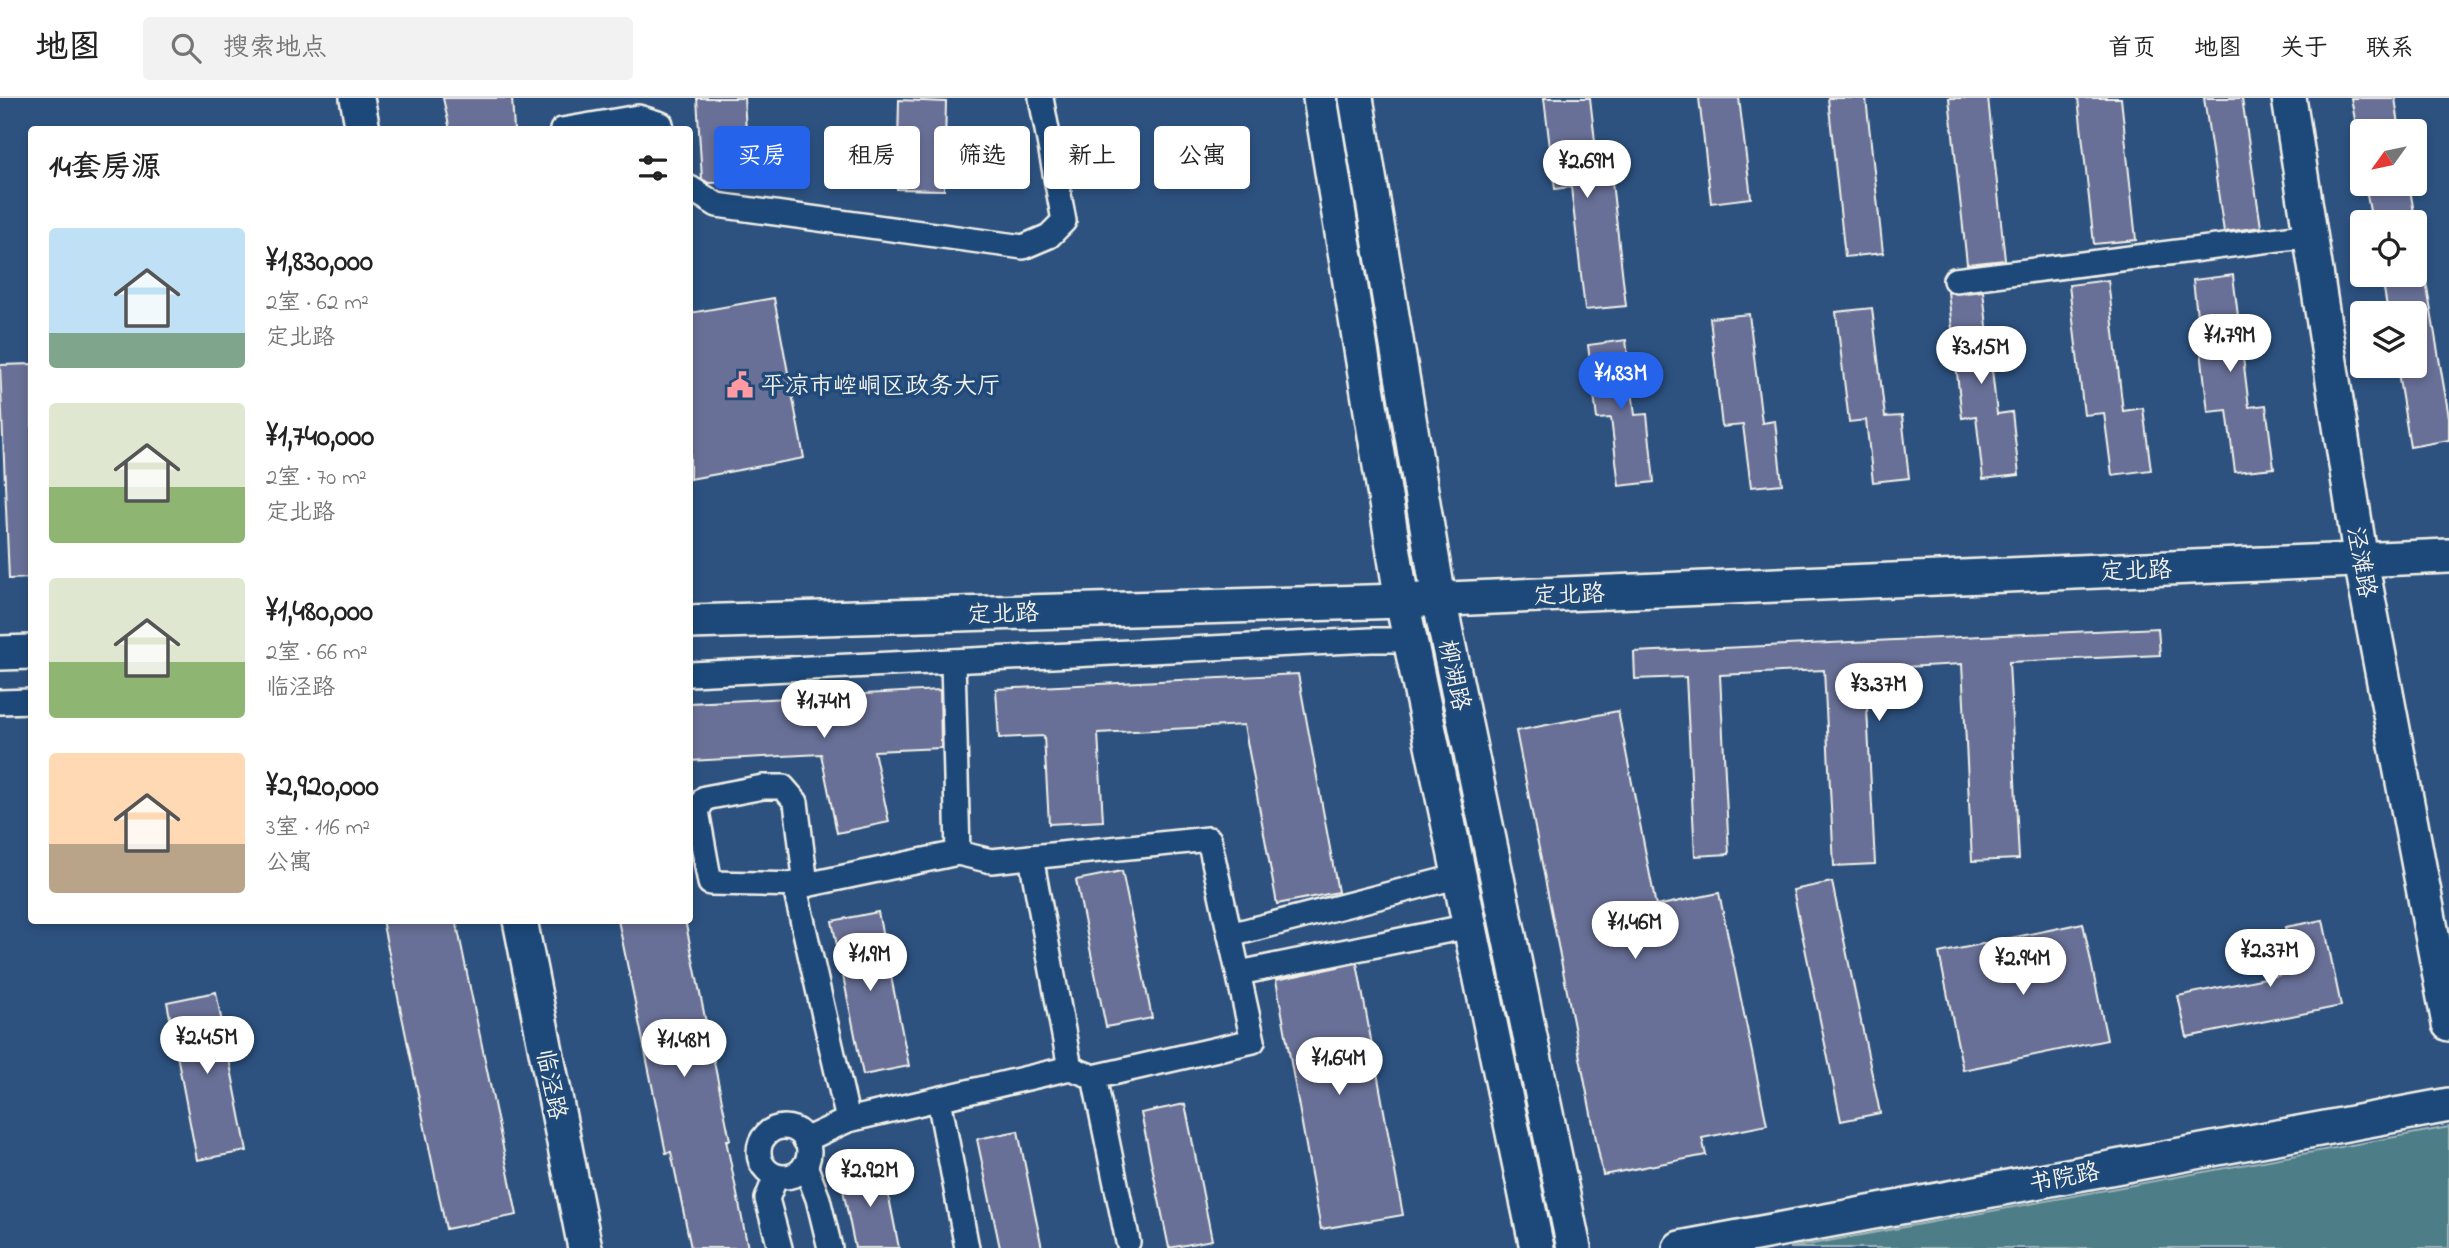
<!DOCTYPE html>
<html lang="zh">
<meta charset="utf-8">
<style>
:root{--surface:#fff;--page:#f2f2f2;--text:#222;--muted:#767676;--line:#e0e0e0;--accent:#2563eb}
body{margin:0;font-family:"Indie Flower","LXGW WenKai TC",sans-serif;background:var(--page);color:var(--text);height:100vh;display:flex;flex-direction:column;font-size:26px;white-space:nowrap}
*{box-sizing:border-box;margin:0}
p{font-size:23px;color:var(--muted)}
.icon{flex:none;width:38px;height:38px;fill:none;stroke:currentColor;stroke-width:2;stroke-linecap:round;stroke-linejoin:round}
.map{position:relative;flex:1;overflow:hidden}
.panel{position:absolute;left:28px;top:28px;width:665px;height:798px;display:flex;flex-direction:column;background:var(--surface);border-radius:7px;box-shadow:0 4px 10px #0003}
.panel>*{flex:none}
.guide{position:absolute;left:714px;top:28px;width:665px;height:63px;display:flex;gap:14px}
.needle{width:46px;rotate:237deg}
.buttons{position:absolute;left:2350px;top:21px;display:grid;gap:14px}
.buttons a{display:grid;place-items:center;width:77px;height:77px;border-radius:7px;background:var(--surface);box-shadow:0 4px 10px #0003;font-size:35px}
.price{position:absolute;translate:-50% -60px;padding:0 16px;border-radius:24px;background:#fff;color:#222;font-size:23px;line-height:46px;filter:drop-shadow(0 2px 4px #0008)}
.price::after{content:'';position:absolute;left:50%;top:42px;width:21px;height:16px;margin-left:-10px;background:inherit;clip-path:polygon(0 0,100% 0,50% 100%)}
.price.selected{background:var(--accent);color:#fff}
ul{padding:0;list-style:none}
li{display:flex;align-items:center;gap:21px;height:175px;padding:0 21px}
li span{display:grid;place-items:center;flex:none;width:196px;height:140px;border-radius:7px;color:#555}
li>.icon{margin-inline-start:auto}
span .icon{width:84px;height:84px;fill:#fffc;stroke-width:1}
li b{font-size:30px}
h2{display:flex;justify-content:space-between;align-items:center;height:84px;padding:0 21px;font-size:30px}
.chip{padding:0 24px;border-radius:7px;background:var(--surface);box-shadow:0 4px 10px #0003;font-size:24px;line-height:63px}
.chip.selected{background:var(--accent);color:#fff}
header{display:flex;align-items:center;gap:42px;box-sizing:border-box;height:98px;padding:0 35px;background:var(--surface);border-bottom:2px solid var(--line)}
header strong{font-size:33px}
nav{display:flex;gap:38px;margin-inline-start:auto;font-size:24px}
.search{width:490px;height:63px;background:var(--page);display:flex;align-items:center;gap:18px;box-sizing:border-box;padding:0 24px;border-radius:7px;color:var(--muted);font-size:26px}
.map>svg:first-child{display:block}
.green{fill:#4e7d87;stroke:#a1b7b8;stroke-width:2}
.building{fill:#677097;stroke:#f4f1e8;stroke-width:2}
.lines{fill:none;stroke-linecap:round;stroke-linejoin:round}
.street-casing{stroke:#f4f1e8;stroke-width:28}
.secondary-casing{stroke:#f4f1e8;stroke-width:38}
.street{stroke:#1f4a7a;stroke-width:23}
.secondary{stroke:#1f4a7a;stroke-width:33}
.labels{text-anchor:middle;stroke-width:7;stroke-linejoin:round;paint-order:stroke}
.poi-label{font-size:24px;fill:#f4f1e8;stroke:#1f4a7a;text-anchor:start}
.street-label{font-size:24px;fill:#f4f1e8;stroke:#1f4a7a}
</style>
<header>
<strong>地图</strong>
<div class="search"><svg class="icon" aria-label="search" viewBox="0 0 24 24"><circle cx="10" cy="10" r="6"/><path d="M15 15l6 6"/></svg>搜索地点</div>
<nav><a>首页</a><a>地图</a><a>关于</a><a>联系</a></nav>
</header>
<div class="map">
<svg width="2449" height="1150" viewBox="0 0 2449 1150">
<rect width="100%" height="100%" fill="#2d5280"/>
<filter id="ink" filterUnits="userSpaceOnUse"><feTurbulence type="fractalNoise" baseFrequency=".0143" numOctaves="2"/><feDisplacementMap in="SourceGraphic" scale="14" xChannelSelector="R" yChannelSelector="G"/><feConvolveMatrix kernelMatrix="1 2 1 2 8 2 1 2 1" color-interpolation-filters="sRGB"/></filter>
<g filter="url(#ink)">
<polygon class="green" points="2449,1029 2449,1150 1790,1150"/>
<g class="building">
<polygon points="443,0 512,0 514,32 450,32"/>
<polygon points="697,0 744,0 749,83 709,85 702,81"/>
<polygon points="1544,0 1590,0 1600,86 1612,84 1626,208 1585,212 1571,89 1555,91"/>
<polygon points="1699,0 1739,0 1751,100 1711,105"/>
<polygon points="1828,0 1866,0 1883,155 1845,159"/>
<polygon points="1949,0 1988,0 2005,162 1967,166"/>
<polygon points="2078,0 2121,0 2136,142 2094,146"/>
<polygon points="2204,0 2242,0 2261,129 2224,134"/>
<polygon points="2351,0 2395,0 2400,33 2357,33"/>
<polygon points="899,2 946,4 944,92 897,91"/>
<polygon points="2365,86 2409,86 2415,120 2392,124 2372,124"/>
<polygon points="2424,172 2449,319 2449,342 2410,349 2397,268 2415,268 2415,215 2388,215 2384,191 2415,185 2415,173"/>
<polygon points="2233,177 2249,309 2266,307 2274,370 2235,374 2227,312 2208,314 2193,182"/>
<polygon points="2108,182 2123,313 2143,310 2151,372 2112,377 2104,315 2084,317 2069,187"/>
<polygon points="1983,193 1997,316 2012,314 2019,377 1983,381 1976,318 1962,320 1948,194 1957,196"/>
<polygon points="774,200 804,360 690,381 690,215"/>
<polygon points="1872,210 1885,319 1902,318 1909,380 1873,384 1866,322 1849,324 1836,214"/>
<polygon points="1749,216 1762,325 1775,323 1782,386 1751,389 1743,327 1722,329 1710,220"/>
<polygon points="1626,242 1635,317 1647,316 1654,384 1619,388 1611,320 1597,321 1588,247"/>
<polygon points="32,266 32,480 9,481 0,267"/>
<polygon points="2158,530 2160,557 2009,564 2019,761 1972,763 1962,566 1865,571 1875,766 1834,768 1824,572 1720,577 1729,756 1695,758 1686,579 1635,581 1634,554"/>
<polygon points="1298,576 1338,794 1277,806 1244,627 1098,635 1103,723 1049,726 1044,638 999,640 996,591"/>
<polygon points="940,592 941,650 874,653 889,724 837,735 821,656 690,663 690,605"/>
<polygon points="1618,613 1656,808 1719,795 1767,1027 1702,1040 1706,1057 1603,1077 1516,633"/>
<polygon points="1122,773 1152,920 1106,929 1076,782"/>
<polygon points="1832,784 1880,1015 1841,1023 1793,792"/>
<polygon points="878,814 909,968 863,977 832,823"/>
<polygon points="382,822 456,822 517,1117 446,1131"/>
<polygon points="618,822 685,822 730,1042 726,1042 748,1150 691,1150 671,1054 666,1055"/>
<polygon points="2323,822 2341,908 2187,939 2178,898 2294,874 2285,829"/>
<polygon points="2083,825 2107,942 1963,972 1939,855"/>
<polygon points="1357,865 1403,1117 1321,1131 1276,882"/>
<polygon points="216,894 247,1053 197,1062 167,904"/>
<polygon points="1185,1006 1212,1142 1169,1150 1141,1015"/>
<polygon points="1018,1033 1042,1150 1000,1150 977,1041"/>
<polygon points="883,1069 899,1150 855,1150 840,1077"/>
</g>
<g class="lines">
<g class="street-casing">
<g id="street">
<polyline points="562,32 638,19 661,26 662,32"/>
<polyline points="690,90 717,107 1023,149 1049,138 1064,123 1041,0"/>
<polyline points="1955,182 2311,137"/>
<polyline points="690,576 1371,542 1411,542"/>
<polyline points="0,604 32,603"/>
<polyline points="1031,759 1070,970"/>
<polyline points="794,786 848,1022"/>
<polyline points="806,787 796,704 783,689 763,689 705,700 697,713 710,785 806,787 958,755"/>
<polyline points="1230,837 1460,778"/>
<polyline points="1239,875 1470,828"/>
<polyline points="1094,979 1128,1144"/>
<polyline points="939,1001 967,1150"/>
<circle cx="784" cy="1054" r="25"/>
<polyline points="805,1042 848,1022 1070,970 1094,979 1253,943 1209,741 991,763 958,755 953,563"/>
<polyline points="805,1067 818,1101 830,1150"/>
<polyline points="776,1078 767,1101 780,1150"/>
</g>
</g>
<g class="secondary-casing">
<g id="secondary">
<polyline points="357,0 363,32"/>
<polyline points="1320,0 1402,503 1537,1150"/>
<polyline points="1356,0 1439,501 1574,1150"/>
<polyline points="2289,0 2361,463 2449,926"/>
<polyline points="690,524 1402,503 2449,458"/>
<polyline points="0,555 32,554"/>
<polyline points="520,822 585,1150"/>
<polyline points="1680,1150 2449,1007"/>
</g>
</g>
<use href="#street" class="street"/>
<use href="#secondary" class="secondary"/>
</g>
</g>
<defs>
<g id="civic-bare" transform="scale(2.1)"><path d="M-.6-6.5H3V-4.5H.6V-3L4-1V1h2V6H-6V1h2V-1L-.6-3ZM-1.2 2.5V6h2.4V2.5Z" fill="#ff9aa2" stroke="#1f4a7a" stroke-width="2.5" paint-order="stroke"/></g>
</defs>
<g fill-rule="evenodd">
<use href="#civic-bare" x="740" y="287"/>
</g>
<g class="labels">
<g class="poi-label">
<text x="761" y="295">平凉市崆峒区政务大厅</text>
</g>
<g class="street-label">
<text transform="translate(2362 464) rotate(80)" y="8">泾滩路</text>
<text transform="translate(2136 472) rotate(-2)" y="8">定北路</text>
<text transform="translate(1569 496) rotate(-2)" y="8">定北路</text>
<text transform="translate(1003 515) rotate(-2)" y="8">定北路</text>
<text transform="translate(1455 577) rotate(78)" y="8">柳湖路</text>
<text transform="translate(552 986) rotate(79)" y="8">临泾路</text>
<text transform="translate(2064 1079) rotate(-11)" y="8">书院路</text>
</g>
</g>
</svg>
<div class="buttons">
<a><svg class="needle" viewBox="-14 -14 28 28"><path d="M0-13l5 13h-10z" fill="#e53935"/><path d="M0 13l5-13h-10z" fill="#767676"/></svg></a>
<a><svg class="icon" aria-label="locate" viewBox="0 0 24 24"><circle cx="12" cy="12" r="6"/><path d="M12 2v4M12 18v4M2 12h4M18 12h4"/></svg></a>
<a><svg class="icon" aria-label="layers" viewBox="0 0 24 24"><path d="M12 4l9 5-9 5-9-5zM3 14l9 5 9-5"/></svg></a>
</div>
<b class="price" style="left:1587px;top:102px">¥2.69M</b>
<b class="price" style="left:2230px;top:276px">¥1.79M</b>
<b class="price" style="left:1981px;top:288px">¥3.15M</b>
<b class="price selected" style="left:1621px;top:314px">¥1.83M</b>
<b class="price" style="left:1879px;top:625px">¥3.37M</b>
<b class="price" style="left:824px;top:642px">¥1.74M</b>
<b class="price" style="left:1635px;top:863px">¥1.46M</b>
<b class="price" style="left:2270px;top:891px">¥2.37M</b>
<b class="price" style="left:870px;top:895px">¥1.9M</b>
<b class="price" style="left:2023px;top:899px">¥2.94M</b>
<b class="price" style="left:207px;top:978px">¥2.45M</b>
<b class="price" style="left:684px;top:981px">¥1.48M</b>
<b class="price" style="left:1339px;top:999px">¥1.64M</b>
<b class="price" style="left:870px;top:1111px">¥2.92M</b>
<div class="guide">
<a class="chip selected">买房</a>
<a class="chip">租房</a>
<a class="chip">筛选</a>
<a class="chip">新上</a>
<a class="chip">公寓</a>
</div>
<section class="panel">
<h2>14套房源<svg class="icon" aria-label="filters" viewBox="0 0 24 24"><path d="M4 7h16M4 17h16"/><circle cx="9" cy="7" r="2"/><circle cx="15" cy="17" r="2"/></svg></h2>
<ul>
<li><span style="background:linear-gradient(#bfe0f5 75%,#7fa58c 0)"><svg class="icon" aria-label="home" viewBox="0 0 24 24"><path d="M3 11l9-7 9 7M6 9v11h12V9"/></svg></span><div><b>¥1,830,000</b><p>2室 · 62 m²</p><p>定北路</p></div></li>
<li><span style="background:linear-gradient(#dfe7d0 60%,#8fb573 0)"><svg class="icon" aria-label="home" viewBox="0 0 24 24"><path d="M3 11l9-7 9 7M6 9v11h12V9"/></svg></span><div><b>¥1,740,000</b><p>2室 · 70 m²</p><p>定北路</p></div></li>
<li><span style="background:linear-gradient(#dfe7d0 60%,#8fb573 0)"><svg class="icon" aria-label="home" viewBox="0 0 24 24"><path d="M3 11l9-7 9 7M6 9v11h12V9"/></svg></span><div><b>¥1,480,000</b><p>2室 · 66 m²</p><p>临泾路</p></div></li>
<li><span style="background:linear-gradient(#ffd9b3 65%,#b9a48a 0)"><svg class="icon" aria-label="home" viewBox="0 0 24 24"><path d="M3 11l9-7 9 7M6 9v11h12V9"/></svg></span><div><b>¥2,920,000</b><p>3室 · 116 m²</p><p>公寓</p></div></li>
</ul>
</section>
</div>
